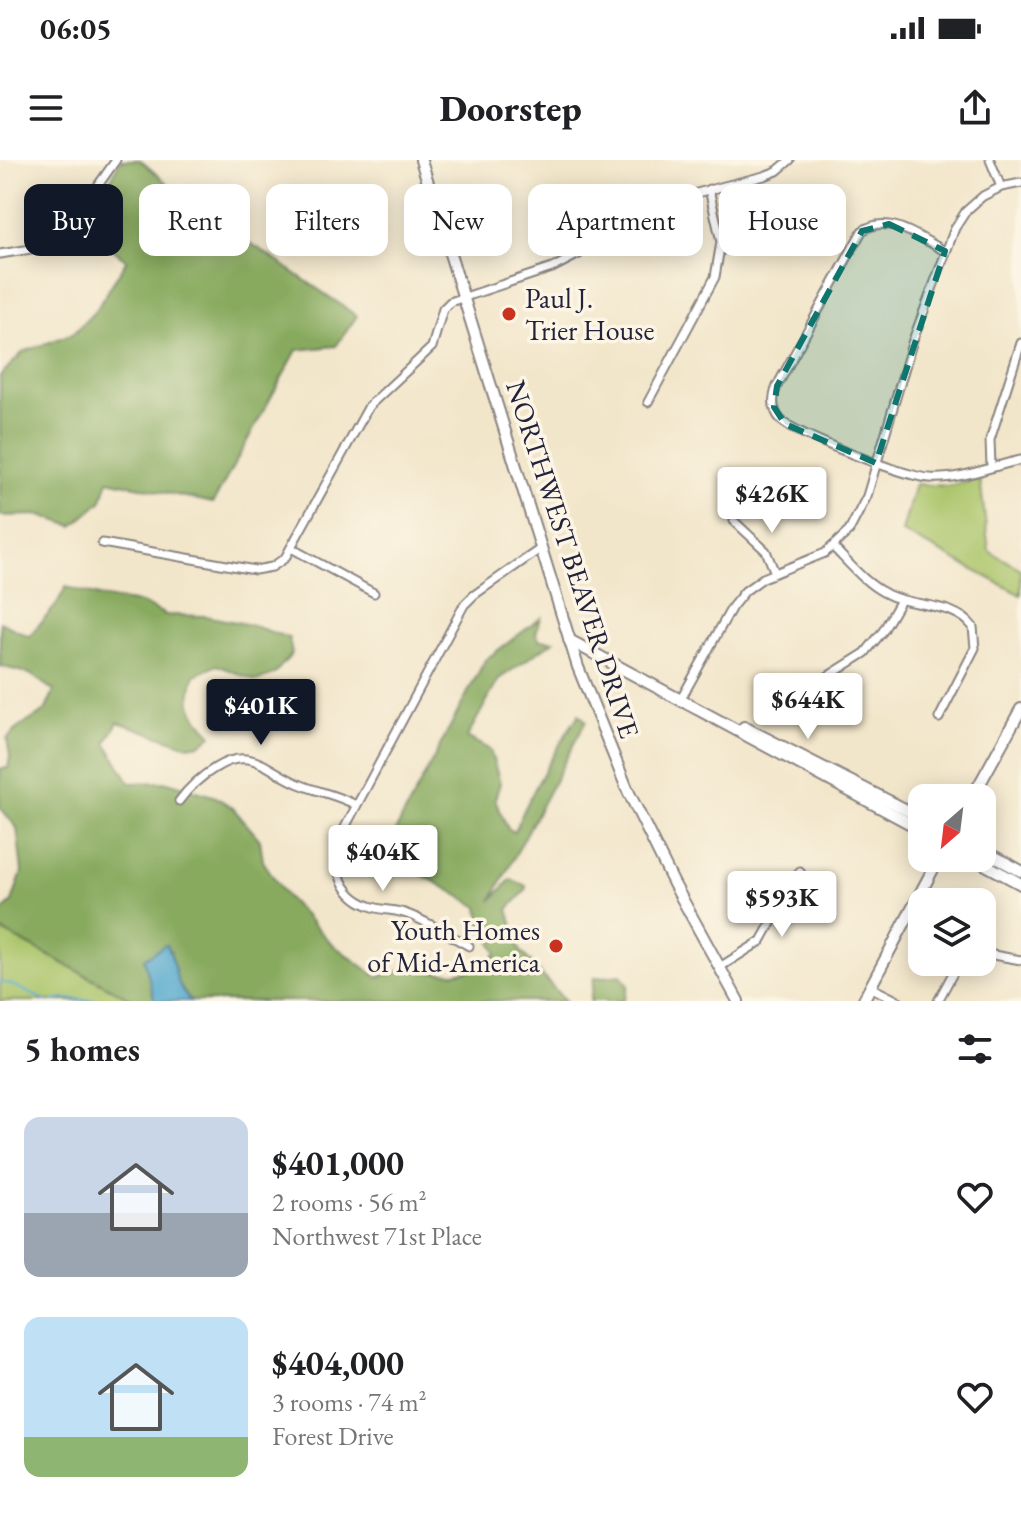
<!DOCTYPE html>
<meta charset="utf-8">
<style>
:root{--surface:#fff;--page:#f2f2f2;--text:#202124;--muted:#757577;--accent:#111827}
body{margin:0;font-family:"EB Garamond",serif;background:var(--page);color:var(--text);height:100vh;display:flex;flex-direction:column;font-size:30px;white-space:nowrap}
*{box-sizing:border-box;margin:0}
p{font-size:26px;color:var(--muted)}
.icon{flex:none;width:44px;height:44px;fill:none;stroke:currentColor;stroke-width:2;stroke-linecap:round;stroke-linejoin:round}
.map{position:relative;height:841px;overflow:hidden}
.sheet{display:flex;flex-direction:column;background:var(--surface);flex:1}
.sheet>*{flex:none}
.banner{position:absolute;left:24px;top:24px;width:974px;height:72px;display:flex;gap:16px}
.needle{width:52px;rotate:208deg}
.fabs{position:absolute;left:908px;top:624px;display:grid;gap:16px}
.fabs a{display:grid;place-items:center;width:88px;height:88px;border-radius:16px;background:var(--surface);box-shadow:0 4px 20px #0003;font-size:40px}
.price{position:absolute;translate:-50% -68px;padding:0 18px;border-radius:8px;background:#fff;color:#222;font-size:26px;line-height:52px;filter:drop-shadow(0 2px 4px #0008)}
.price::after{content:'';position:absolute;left:50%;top:48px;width:24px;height:18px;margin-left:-12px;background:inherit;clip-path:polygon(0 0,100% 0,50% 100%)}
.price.on{background:var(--accent);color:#fff}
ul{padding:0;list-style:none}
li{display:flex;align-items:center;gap:24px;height:200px;padding:0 24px}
li span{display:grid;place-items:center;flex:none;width:224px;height:160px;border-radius:16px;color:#555}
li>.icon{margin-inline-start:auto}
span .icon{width:96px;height:96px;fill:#fffc;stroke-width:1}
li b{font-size:34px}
h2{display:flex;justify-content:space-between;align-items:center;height:96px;padding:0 24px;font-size:34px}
.pill{padding:0 28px;border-radius:16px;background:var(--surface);box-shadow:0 4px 20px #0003;font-size:28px;line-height:72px}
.pill.on{background:var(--accent);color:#fff}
.status{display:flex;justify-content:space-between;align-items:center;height:56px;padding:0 40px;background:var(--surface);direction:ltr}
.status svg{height:22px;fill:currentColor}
header{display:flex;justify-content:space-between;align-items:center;height:104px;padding:0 24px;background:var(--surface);font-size:36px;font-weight:800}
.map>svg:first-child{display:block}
.green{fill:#abc56b;stroke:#667453;stroke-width:2}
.forest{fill:#88aa5f;stroke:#55664d;stroke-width:2}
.water{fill:#51a8ce;stroke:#3a6584;stroke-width:2}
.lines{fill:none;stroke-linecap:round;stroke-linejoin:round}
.stream{stroke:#51a8ce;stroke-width:2}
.minor-casing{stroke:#8a8482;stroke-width:11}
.secondary-casing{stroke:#8a8482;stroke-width:14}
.minor{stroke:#fff;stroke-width:7}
.secondary{stroke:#fff;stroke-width:10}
.marked{fill:#0f766e;fill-opacity:0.2;stroke:#0f766e;stroke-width:6;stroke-dasharray:16 10;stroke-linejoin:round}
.poi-dot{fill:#c8321e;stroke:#fcf5e5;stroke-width:3}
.labels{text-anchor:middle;stroke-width:7;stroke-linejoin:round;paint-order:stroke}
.poi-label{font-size:28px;fill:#22223b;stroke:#fcf5e5;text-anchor:start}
.street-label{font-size:28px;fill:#22223b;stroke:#fcf5e5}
</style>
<div class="status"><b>06:05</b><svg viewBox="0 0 49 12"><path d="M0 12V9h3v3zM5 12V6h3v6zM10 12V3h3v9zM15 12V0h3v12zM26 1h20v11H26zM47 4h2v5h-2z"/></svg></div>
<header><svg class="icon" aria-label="menu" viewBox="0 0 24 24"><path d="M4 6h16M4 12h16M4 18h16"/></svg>Doorstep<svg class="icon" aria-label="share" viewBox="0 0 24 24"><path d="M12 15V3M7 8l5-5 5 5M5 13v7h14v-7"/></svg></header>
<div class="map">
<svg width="1021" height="841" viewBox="0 0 1021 841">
<rect width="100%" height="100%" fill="#fcf5e5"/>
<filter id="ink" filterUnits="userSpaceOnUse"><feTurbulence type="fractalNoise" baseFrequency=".0125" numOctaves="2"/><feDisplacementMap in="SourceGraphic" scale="16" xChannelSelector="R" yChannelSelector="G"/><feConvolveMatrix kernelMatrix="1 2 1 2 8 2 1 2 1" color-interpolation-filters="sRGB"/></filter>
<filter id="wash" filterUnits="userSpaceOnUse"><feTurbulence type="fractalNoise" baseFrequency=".006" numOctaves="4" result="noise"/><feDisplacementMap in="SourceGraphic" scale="32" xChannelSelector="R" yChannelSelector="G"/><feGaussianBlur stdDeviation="1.8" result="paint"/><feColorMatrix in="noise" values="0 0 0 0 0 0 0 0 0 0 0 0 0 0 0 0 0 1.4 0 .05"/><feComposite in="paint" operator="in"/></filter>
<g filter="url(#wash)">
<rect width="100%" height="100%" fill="#f2e6ca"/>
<g class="green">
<polygon points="980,319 989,391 1021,409 1021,435 902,372 915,324 947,326"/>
<polygon points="0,770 135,841 0,841"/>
</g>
<g class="forest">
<polygon points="120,0 140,0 181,35 357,156 336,186 297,190 213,343 108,320 101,342 73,366 40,355 0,356 0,216 23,192 74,173 96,150 127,100 81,66 103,36"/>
<path d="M66 427 106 438 141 443 166 455 205 456 251 465 289 478 292 494 274 514 256 521 217 505 195 515C185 543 192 555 212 575L201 584 188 586 118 562 106 583 130 623 168 622 216 637 233 648 260 680 263 701 286 736 332 784 377 817 404 810 454 813 483 808 497 793 481 764 479 747 398 701 391 691 397 668 485 500 541 458 536 473 539 480 554 481 499 519 467 577 490 590 500 623 495 639 508 669 514 672C532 630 554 592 579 554L586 561 491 741 511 719 526 726V730L508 749 520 790 565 841H191L176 822 171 792 144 799 155 841H135L0 770V753L12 742 22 712 17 668 0 647V609L8 608 10 596 7 579 18 568 45 551 54 531 30 514 0 506V462L29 476 55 447Z"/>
<polygon points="621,815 628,826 623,841 590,841 594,818"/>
</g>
<path class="water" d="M165 785H167C177 805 173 825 191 841H155L144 799Z"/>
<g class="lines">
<g class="stream">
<polyline points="0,822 10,824 46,841"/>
<polyline points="53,841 65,839 135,841"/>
<polyline points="138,841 157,840"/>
</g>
</g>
</g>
<g filter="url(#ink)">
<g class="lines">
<g class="minor-casing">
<g id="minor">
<polyline points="990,0 1001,27"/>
<path d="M945 91C921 79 889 52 862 71L777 226C772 238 772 250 781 260 794 274 909 318 930 318 961 320 992 306 1021 300"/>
<polyline points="0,94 37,88 65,72 116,0"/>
<polyline points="648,242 715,117 721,82 709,29"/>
<polyline points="991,306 990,280 1021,183"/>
<polyline points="734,361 766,391 775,413"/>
<polyline points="102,383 255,410 272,407 285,398 369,246 432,187 443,149 450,142 552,108 579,94 627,61 673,39 764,16 777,11 790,0"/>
<path d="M833 387C849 403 865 423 885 433 911 448 954 441 973 467L975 488 939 558"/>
<polyline points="291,388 374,433"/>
<polyline points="811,527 865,493 883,471 901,440"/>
<polyline points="681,539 732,447 745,431 763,418 825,393 849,371 867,336 913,180 955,68 966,51 983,36 1001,27 1021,23"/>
<path d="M179 641C190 626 200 617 215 608 251 585 266 610 299 624 318 632 337 635 356 645"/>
<path d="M469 786C449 775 429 762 407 754 395 749 382 751 370 746 339 735 330 701 342 673L464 445 474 435 540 389"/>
<polyline points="982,793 1021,800"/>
<polyline points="720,807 761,781 800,711"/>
<polyline points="870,827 898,841"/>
<polyline points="938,841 959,802"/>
</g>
</g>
<g class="secondary-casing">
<g id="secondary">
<polyline points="421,0 578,507 628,631 674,724 738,841"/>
<polyline points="569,480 922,670"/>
<polyline points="744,567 922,658"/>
<polyline points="972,638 1021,549"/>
<polyline points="982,690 1021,711"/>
<polyline points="973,698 1021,724"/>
<polyline points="863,841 939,698"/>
</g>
</g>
<use href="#minor" class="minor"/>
<use href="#secondary" class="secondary"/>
</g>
</g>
<path class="marked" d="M889 64 945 91 876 303 785 264 774 247 777 226 862 71Z"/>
<g class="poi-dot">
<circle cx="509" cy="154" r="8"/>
<circle cx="556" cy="786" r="8"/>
</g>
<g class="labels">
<g class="poi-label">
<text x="525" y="148">Paul J.<tspan x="525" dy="32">Trier House</tspan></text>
<text x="540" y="780" text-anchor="end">Youth Homes<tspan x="540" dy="32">of Mid-America</tspan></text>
</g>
<g class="street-label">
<text transform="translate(573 399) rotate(72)" y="10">NORTHWEST BEAVER DRIVE</text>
</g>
</g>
</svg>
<div class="fabs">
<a><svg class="needle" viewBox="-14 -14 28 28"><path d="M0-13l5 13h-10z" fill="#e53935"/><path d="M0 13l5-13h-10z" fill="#757577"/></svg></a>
<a><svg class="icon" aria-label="layers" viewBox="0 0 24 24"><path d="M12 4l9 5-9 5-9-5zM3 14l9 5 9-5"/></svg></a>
</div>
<b class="price" style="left:772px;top:375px">$426K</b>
<b class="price" style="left:808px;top:581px">$644K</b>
<b class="price on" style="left:261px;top:587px">$401K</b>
<b class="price" style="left:383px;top:733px">$404K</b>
<b class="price" style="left:782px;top:779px">$593K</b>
<div class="banner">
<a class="pill on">Buy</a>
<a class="pill">Rent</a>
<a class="pill">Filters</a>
<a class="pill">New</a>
<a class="pill">Apartment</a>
<a class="pill">House</a>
</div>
</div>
<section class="sheet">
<h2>5 homes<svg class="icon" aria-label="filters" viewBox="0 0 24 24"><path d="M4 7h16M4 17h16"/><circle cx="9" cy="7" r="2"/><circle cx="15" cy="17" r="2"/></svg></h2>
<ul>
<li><span style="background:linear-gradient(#c9d6e8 60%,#9aa5b1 0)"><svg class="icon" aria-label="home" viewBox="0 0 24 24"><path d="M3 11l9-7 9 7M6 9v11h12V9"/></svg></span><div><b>$401,000</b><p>2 rooms · 56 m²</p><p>Northwest 71st Place</p></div><svg class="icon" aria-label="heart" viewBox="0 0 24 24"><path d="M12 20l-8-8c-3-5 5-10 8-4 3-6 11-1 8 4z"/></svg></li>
<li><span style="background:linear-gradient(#bfe0f5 75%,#8fb573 0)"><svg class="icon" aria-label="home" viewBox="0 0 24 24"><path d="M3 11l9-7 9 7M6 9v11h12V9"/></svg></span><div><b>$404,000</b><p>3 rooms · 74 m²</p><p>Forest Drive</p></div><svg class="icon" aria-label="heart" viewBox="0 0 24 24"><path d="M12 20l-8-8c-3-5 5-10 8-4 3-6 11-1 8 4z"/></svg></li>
</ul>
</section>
